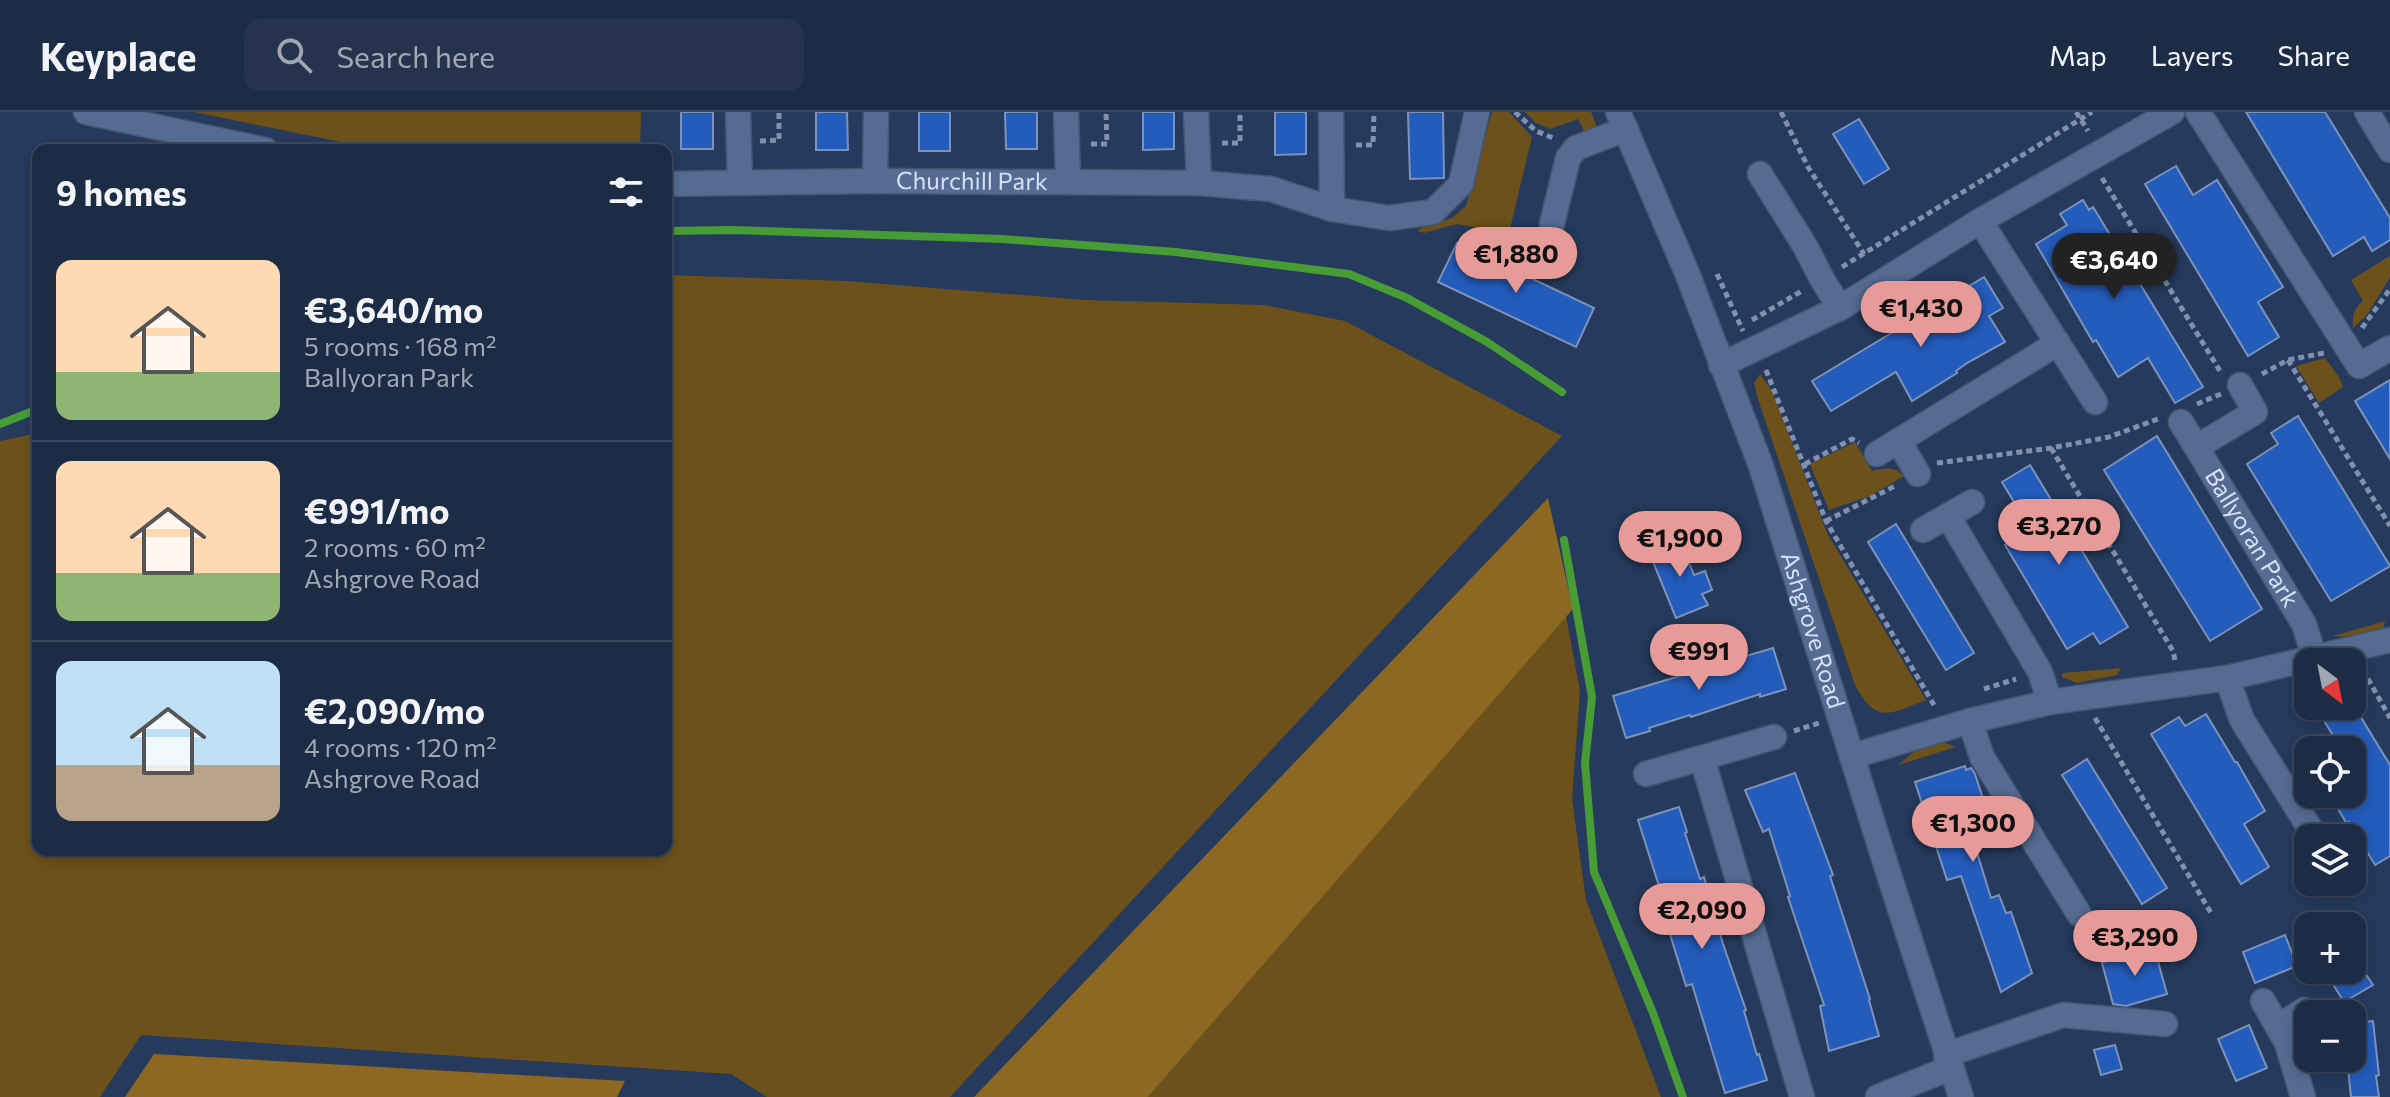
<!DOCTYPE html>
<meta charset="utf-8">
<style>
:root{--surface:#1c2c45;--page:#25344c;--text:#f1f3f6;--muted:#a0a7b3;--line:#3a485e;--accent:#e69b98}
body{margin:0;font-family:Commissioner,sans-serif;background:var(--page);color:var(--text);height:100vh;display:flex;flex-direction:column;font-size:30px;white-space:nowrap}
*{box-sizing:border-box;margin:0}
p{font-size:26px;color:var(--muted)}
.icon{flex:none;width:44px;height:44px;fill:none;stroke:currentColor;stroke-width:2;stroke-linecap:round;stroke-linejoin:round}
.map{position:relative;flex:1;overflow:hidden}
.drawer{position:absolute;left:32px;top:32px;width:640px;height:712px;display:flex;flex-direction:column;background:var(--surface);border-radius:16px;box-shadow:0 4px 12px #0003,0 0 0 2px var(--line)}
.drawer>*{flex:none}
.needle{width:52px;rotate:148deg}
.fabs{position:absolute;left:2294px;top:536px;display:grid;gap:16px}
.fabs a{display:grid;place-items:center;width:72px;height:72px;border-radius:16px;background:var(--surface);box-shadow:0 4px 12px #0003,0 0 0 2px var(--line);font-size:40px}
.price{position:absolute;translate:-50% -68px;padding:0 18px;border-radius:28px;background:var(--accent);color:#111;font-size:26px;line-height:52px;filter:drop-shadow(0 2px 4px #0008)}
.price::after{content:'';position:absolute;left:50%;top:48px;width:24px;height:18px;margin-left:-12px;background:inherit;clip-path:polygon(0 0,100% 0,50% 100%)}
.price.selected{background:#222;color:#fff}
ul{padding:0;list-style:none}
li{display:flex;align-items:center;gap:24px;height:200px;padding:0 24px}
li+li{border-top:2px solid var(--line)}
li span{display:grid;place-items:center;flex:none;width:224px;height:160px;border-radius:16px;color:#555}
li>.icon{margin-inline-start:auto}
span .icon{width:96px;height:96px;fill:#fffc;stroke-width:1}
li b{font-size:34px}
h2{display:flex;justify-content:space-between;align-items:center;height:96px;padding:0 24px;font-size:34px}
header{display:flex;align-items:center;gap:48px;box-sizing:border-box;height:112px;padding:0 40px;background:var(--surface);border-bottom:2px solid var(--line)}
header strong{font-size:38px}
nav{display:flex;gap:44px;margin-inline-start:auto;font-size:28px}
.search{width:560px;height:72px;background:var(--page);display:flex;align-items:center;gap:20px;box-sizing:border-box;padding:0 28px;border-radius:16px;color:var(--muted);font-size:30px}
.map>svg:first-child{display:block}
.green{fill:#6d511a}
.forest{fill:#8c6822}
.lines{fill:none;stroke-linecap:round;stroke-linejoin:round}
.stream{stroke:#489c35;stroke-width:8}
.building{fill:#245cbb;stroke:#7b93bb;stroke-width:2}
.minor-casing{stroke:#455673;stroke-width:27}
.path{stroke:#8191ad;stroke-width:5;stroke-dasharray:6 4;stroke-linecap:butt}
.minor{stroke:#556b91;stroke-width:24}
.labels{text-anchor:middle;stroke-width:6;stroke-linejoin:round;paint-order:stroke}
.street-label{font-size:24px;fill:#d4e1f7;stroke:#253a5c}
</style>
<header>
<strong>Keyplace</strong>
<div class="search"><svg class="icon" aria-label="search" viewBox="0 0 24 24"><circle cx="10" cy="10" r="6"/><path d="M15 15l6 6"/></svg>Search here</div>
<nav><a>Map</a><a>Layers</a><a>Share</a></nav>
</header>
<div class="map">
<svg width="2390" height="985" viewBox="0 0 2390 985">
<rect width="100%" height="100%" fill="#253a5c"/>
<g class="green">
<polygon points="194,0 641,0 640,38 370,36"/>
<polygon points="1492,0 1509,0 1532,25 1509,121 1456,112 1424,121 1418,119 1421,116 1452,106 1466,94"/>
<polygon points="1525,0 1591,0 1597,15 1585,21 1578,7 1550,17 1536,11"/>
<path d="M2390 144V165L2367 203 2353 216C2352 205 2353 197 2363 189L2351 168Z"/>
<polygon points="666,163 846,169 1085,188 1264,193 1345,209 1562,324 950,985 767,985 731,962 141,923 100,985 0,985 0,329 38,321 38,738 666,738"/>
<polygon points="2325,246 2339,265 2343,275 2319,291 2296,254"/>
<path d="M1760 262 1772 279 1827 421 1926 588C1889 602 1877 613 1855 573L1759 290 1754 271Z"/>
<path d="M1855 330 1872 359C1884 356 1895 354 1904 364L1870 384 1829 398 1810 352Z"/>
<polygon points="1566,504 1580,579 1572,687 1586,788 1661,985 1148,985"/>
<polygon points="2385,509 2383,517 2350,525 2333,524"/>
<polygon points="2121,556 2117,563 2077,571 2062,565 2062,561"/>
<polygon points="1942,630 1956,635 1898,653 1915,639"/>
</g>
<g class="forest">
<polygon points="1548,386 1573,497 1148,985 974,985"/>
<polygon points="154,942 625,969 617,985 125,985"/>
</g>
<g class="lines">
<g class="stream">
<polyline points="666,119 732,118 1002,127 1176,140 1349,162 1407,186 1487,230 1562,280"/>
<polyline points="0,312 38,297"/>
<polyline points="1564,428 1592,585 1585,651 1594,760 1653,901 1683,985"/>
</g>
</g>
<g class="building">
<rect x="681" y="0" width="32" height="37"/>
<polygon points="816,0 847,0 848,38 816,38"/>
<rect x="919" y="0" width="31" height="39"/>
<polygon points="1005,0 1037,0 1037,37 1006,37"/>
<polygon points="1143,0 1174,0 1174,37 1143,38"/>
<polygon points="1275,0 1306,0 1306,42 1275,43"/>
<polygon points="1408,0 1443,0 1444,66 1410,67"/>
<polygon points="2246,0 2325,0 2390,106 2390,128 2372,139 2364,125 2333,144"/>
<polygon points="1859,7 1889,57 1864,72 1833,22"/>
<polygon points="2176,54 2193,83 2217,68 2283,175 2258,190 2279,225 2248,244 2145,72"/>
<polygon points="2083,88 2089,98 2093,95 2203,275 2175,291 2148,246 2118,265 2096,228 2093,230 2036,132 2067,113 2060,102"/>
<polygon points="1457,131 1594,196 1576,235 1438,170"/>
<polygon points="1984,165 2003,196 1989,204 2005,230 1967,251 1956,259 1957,261 1912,289 1896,260 1831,299 1812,269"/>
<polygon points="2390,268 2390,347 2355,289"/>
<polygon points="2298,304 2390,454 2331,489 2247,352 2278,332 2271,321"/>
<polygon points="2157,324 2262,497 2210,529 2104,358"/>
<polygon points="2030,353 2128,515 2100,532 2093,521 2067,537 2005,433 2028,419 2020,400 2002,370"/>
<polygon points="1896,412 1974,541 1946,558 1868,430"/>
<polygon points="1680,428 1694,463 1705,459 1712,478 1702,482 1708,493 1676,506 1649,440"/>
<polygon points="1773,536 1786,577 1760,585 1760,582 1691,605 1690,603 1649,616 1650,619 1626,626 1613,584"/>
<polygon points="2315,594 2354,594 2390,653 2390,744 2375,753 2349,710 2347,712 2335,692 2364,674 2352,654 2352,638 2342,638"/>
<polygon points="2206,602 2235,650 2237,650 2265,699 2244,712 2269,755 2241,772 2151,622 2179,605 2185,614"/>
<polygon points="2087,647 2167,776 2142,792 2062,663"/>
<polygon points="1965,654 1966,658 1971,656 1975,662 1996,727 1975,734 1991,786 1999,783 2006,801 2011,800 2032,861 2001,880 1961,764 1947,768 1915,670"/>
<polygon points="1795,661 1833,763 1830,764 1870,887 1869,888 1879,924 1829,939 1820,894 1824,893 1788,785 1790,784 1769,717 1763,720 1745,678"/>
<polygon points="1679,695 1687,720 1685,721 1700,767 1704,765 1723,832 1746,898 1744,899 1757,943 1759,942 1767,968 1725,981 1692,872 1686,874 1669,819 1675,817 1661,773 1659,774 1638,708"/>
<polygon points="2285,823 2297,854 2255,871 2243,840"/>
<polygon points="2154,835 2167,882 2126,894 2113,892 2102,851"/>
<polygon points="2324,858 2363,858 2373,873 2344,890"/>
<polygon points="2373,909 2379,963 2376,964 2379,985 2351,985 2347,946 2352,946 2352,911"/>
<polygon points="2249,913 2267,956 2236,969 2218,927"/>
<polygon points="2115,933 2122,957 2101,963 2094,938"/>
</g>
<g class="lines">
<g class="minor-casing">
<g id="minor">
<polyline points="86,0 265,38"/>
<polyline points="738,0 740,71"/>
<polyline points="1066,0 1068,70"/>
<polyline points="1196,0 1199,71"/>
<polyline points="1331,0 1332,97"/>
<path id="s1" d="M1618 0 1687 161 1761 354 1889 763 1961 985"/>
<polyline points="2198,0 2359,254 2390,236"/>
<polyline points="2367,0 2390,38"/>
<polyline points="1760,62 1805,134 1822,167 1840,196"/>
<polyline points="875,69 876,0"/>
<path id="s2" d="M666 72 875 69 1199 71 1271 77 1332 97 1389 106 1433 100 1461 72 1477 0"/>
<polyline points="1980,109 2095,290"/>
<polyline points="1552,112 1568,46 1576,36 1626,17"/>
<polyline points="1721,253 1840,196 1980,109 2172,0"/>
<path id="s3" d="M2181 310 2304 512 2315 547"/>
<polyline points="1899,330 1918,362"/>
<polyline points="2197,335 2255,300 2240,273"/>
<polyline points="1877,342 2058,231"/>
<polyline points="1948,404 2040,560 2050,590"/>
<polyline points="1923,418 1972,390"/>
<polyline points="2227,566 2242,608 2316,726"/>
<polyline points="1970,609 1982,645 2079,802"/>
<polyline points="1853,644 1970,609 2050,590 2227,566 2390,528"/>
<polyline points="1702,646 1802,985"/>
<polyline points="1646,662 1774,625"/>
<polyline points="2343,770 2344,771"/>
<polyline points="2263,889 2287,931 2303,985"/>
<polyline points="2278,915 2304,898"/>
<polyline points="1946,943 2063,903 2165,912"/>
<polyline points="1878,985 1950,956"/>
</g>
</g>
<g class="path">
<polyline points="1515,0 1536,19 1553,26"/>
<polyline points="1781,0 1808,55 1864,142"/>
<polyline points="2076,0 2088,19"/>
<polyline points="760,29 779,28 779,0"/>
<polyline points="1222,31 1240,31 1240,0"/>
<polyline points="1091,32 1107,32 1106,0"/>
<polyline points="1356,33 1373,33 1374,0"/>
<polyline points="2102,66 2220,259"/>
<polyline points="1842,155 2092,0"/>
<polyline points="1717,162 1743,219"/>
<polyline points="1752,208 1802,179"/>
<polyline points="2362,216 2390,177"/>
<polyline points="2288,248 2390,414"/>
<polyline points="1766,258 1826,409 1934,593"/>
<polyline points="2262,262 2288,248 2324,241"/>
<polyline points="2197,292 2221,282"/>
<polyline points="2051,336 2173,539 2175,548"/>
<polyline points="1937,351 2051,336 2109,325 2158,307"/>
<polyline points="1805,352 1852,327 1859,331"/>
<polyline points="1826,409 1897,373"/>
<polyline points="2363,558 2390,606"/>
<polyline points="1984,577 2016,567"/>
<polyline points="2095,606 2211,801"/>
<polyline points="1794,619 1819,611"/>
</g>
<use href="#minor" class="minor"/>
</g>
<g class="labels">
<g class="street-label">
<text dy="8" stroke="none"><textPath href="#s2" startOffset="306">Churchill Park</textPath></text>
<text dy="8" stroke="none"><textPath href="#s3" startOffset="136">Ballyoran Park</textPath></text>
<text dy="8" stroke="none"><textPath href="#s1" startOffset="554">Ashgrove Road</textPath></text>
</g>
</g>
</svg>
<div class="fabs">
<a><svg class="needle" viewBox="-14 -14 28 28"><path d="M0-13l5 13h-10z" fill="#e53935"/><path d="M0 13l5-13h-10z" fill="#a0a7b3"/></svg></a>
<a><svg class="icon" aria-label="locate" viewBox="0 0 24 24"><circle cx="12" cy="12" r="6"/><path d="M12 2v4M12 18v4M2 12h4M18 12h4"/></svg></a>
<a><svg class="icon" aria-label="layers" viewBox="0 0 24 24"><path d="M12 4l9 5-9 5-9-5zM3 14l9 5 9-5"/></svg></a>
<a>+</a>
<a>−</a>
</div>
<b class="price" style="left:1516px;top:183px">€1,880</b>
<b class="price selected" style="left:2114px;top:189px">€3,640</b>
<b class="price" style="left:1921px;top:237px">€1,430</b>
<b class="price" style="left:2059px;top:455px">€3,270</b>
<b class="price" style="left:1680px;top:467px">€1,900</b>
<b class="price" style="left:1699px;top:580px">€991</b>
<b class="price" style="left:1973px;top:752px">€1,300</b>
<b class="price" style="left:1702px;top:839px">€2,090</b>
<b class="price" style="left:2135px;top:866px">€3,290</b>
<section class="drawer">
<h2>9 homes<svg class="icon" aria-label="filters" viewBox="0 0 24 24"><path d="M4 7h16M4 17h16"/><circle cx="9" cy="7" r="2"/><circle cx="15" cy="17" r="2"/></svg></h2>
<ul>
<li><span style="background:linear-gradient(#ffd9b3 70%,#8fb573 0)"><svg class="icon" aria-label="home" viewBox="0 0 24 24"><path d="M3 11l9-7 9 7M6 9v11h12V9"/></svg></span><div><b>€3,640/mo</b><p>5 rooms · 168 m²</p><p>Ballyoran Park</p></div></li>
<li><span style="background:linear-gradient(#ffd9b3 70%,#8fb573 0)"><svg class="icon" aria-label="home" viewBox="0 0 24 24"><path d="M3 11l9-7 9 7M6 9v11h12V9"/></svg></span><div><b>€991/mo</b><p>2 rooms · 60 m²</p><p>Ashgrove Road</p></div></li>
<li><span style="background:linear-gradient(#bfe0f5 65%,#b9a48a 0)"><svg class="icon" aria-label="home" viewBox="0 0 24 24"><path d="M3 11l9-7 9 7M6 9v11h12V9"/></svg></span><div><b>€2,090/mo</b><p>4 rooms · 120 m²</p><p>Ashgrove Road</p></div></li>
</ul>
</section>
</div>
